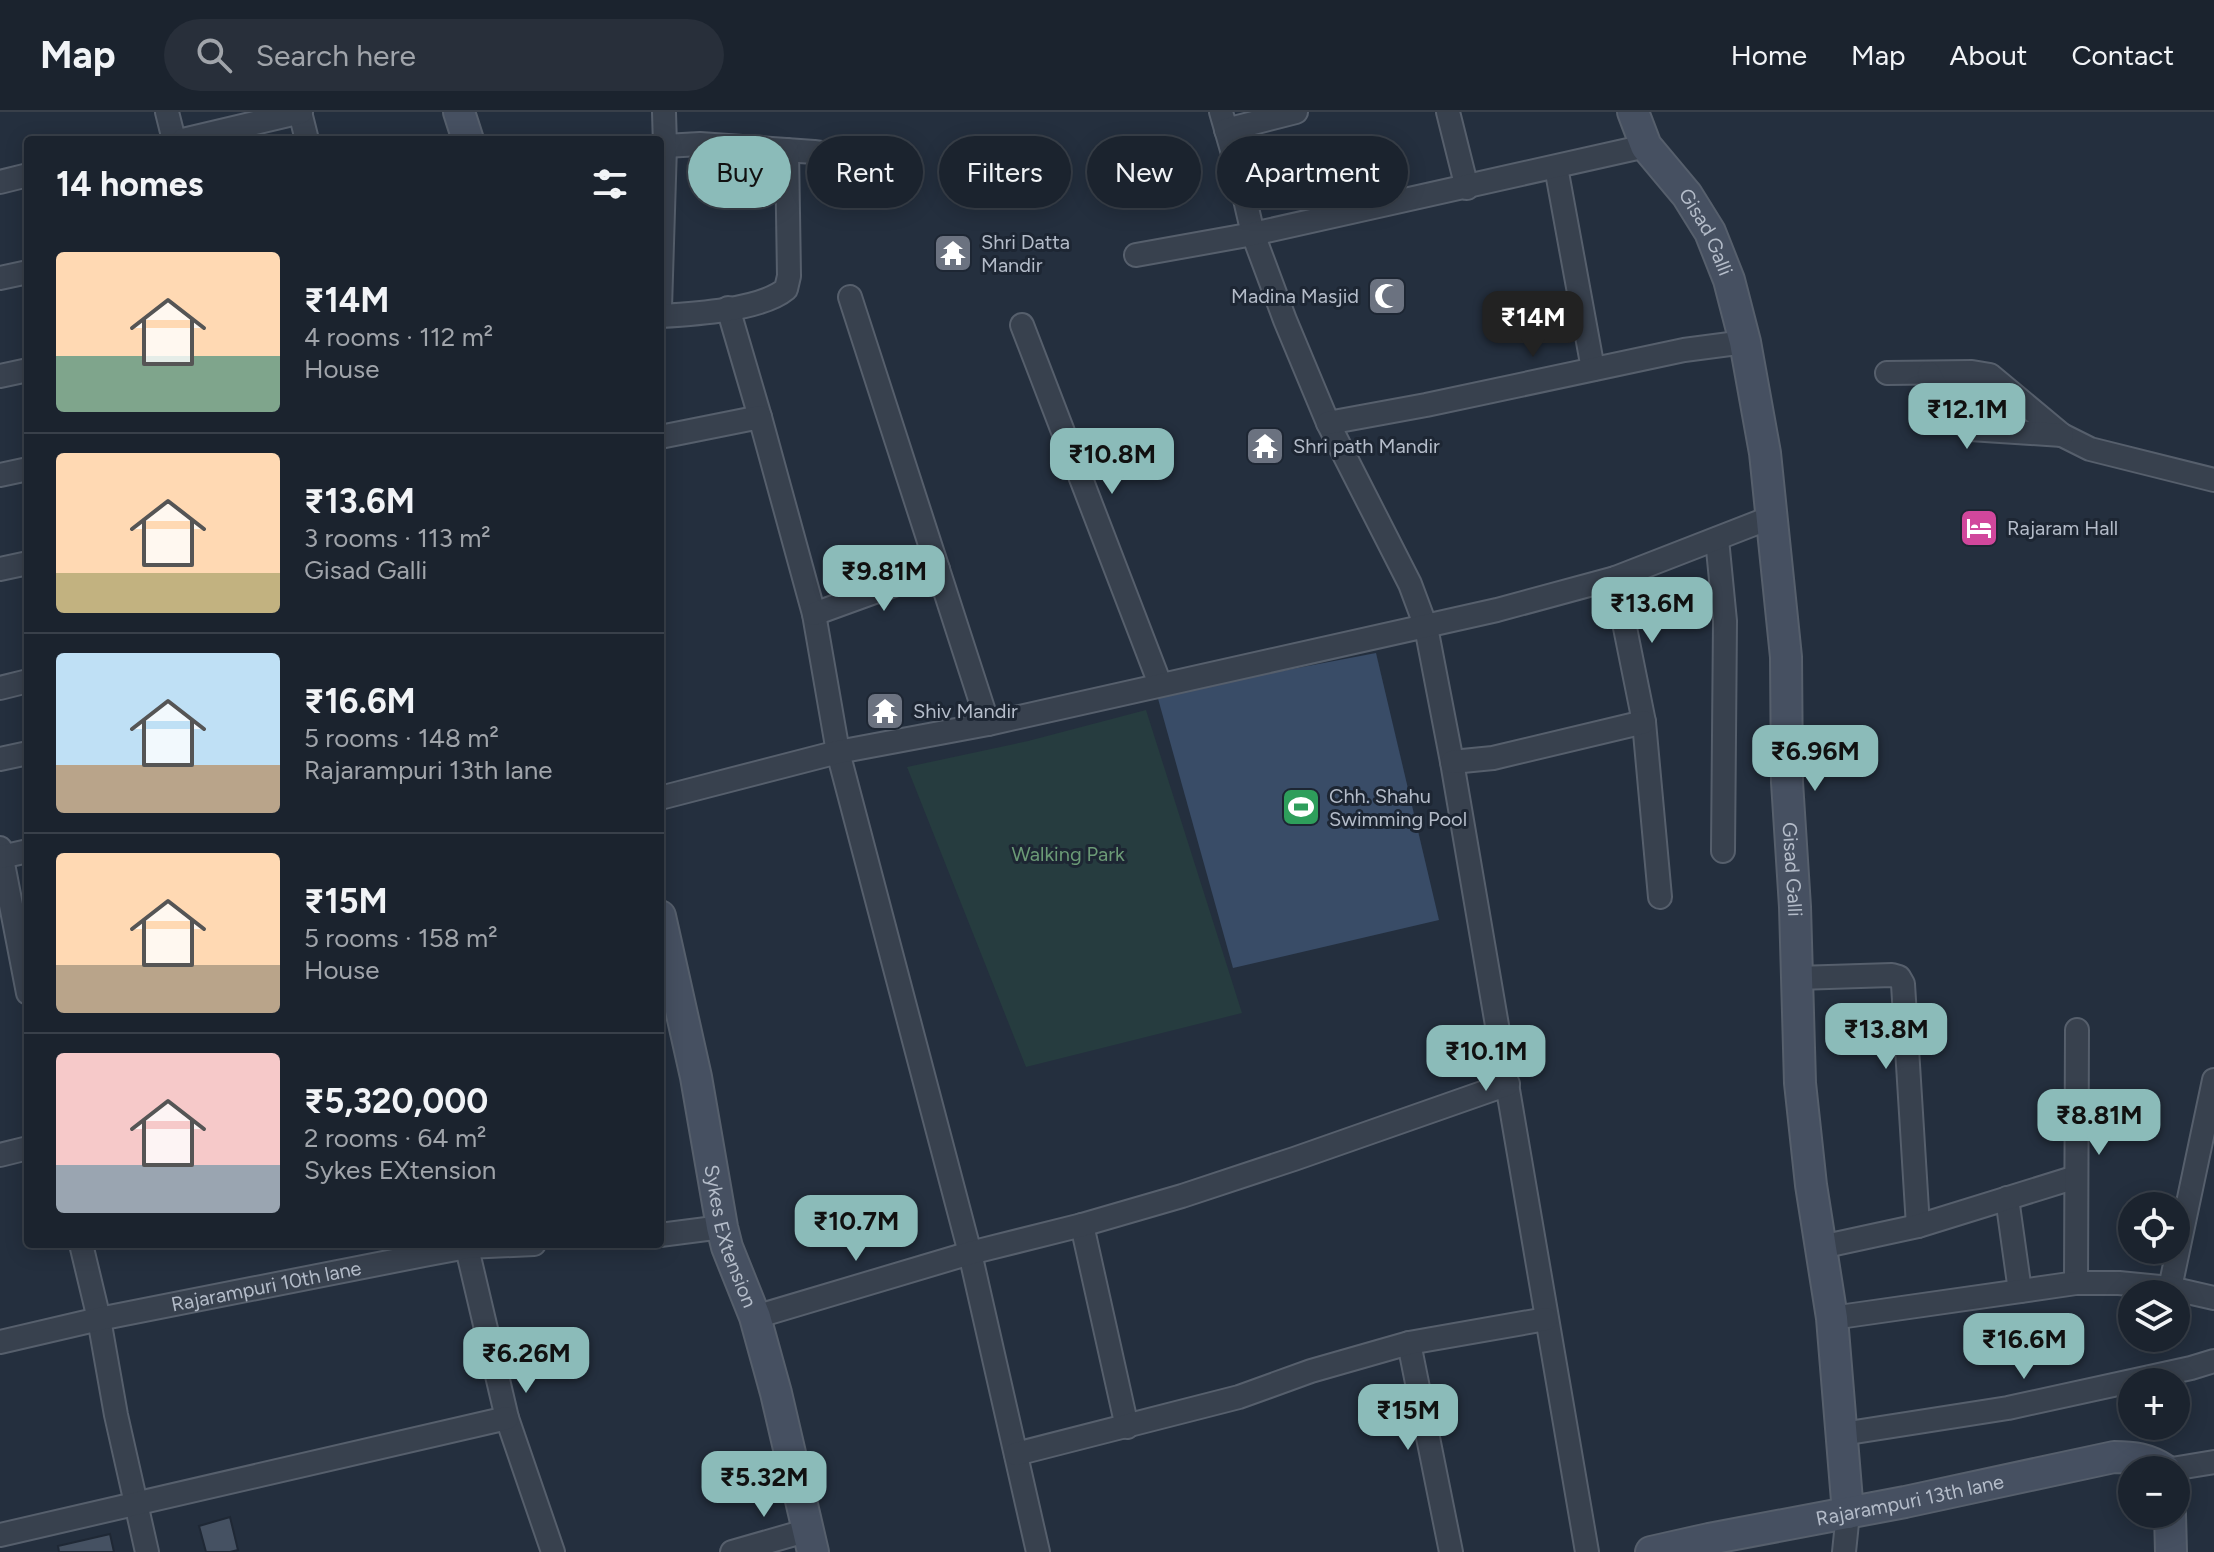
<!DOCTYPE html>
<meta charset="utf-8">
<style>
:root{--surface:#1b232e;--page:#282f3a;--text:#f1f3f6;--muted:#a0a4aa;--line:#39404a;--accent:#8bbbb9}
body{margin:0;font-family:Figtree,sans-serif;background:var(--page);color:var(--text);height:100vh;display:flex;flex-direction:column;font-size:30px;white-space:nowrap}
*{box-sizing:border-box;margin:0}
p{font-size:26px;color:var(--muted)}
.icon{flex:none;width:44px;height:44px;fill:none;stroke:currentColor;stroke-width:2;stroke-linecap:round;stroke-linejoin:round}
.map{position:relative;flex:1;overflow:hidden}
.panel{position:absolute;left:24px;top:24px;width:640px;height:1112px;display:flex;flex-direction:column;background:var(--surface);border-radius:8px;box-shadow:0 4px 20px #0003,0 0 0 2px var(--line)}
.panel>*{flex:none}
.top-card{position:absolute;left:688px;top:24px;width:760px;height:72px;display:flex;gap:16px}
.controls{position:absolute;left:2118px;top:1080px;display:grid;gap:16px}
.controls a{display:grid;place-items:center;width:72px;height:72px;border-radius:50%;background:var(--surface);box-shadow:0 4px 20px #0003,0 0 0 2px var(--line);font-size:40px}
.price{position:absolute;translate:-50% -68px;padding:0 18px;border-radius:16px;background:var(--accent);color:#111;font-size:26px;line-height:52px;filter:drop-shadow(0 2px 4px #0008)}
.price::after{content:'';position:absolute;left:50%;top:48px;width:24px;height:18px;margin-left:-12px;background:inherit;clip-path:polygon(0 0,100% 0,50% 100%)}
.price.on{background:#222;color:#fff}
ul{padding:0;list-style:none}
li{display:flex;align-items:center;gap:24px;height:200px;padding:0 32px}
li+li{border-top:2px solid var(--line)}
li span{display:grid;place-items:center;flex:none;width:224px;height:160px;border-radius:8px;color:#555}
li>.icon{margin-inline-start:auto}
span .icon{width:96px;height:96px;fill:#fffc;stroke-width:1}
li b{font-size:34px}
h2{display:flex;justify-content:space-between;align-items:center;height:96px;padding:0 32px;font-size:34px}
.pill{padding:0 28px;border-radius:36px;background:var(--surface);box-shadow:0 4px 20px #0003,0 0 0 2px var(--line);font-size:28px;line-height:72px}
.pill.on{background:var(--accent);color:#111}
header{display:flex;align-items:center;gap:48px;box-sizing:border-box;height:112px;padding:0 40px;background:var(--surface);border-bottom:2px solid var(--line)}
header strong{font-size:38px}
nav{display:flex;gap:44px;margin-inline-start:auto;font-size:28px}
.search{width:560px;height:72px;background:var(--page);display:flex;align-items:center;gap:20px;box-sizing:border-box;padding:0 28px;border-radius:44px;color:var(--muted);font-size:30px}
.map>svg:first-child{display:block}
.green{fill:#263c3f}
.water{fill:#394c67}
.building{fill:#455162;stroke:#1f2835;stroke-width:2}
.lines{fill:none;stroke-linecap:round;stroke-linejoin:round}
.street-casing{stroke:#565f6c;stroke-width:26}
.secondary-casing{stroke:#565f6c;stroke-width:34}
.street{stroke:#38414e;stroke-width:22}
.secondary{stroke:#465061;stroke-width:30}
.labels{text-anchor:middle;stroke-width:6;stroke-linejoin:round;paint-order:stroke}
.street-label{font-size:20px;fill:#b4bcc9;stroke:#1d2633}
.poi-label{font-size:20px;fill:#b4bcc9;stroke:#1d2633;text-anchor:start}
.park-label{font-size:20px;fill:#6b9a76;stroke:#1d2633}
</style>
<header>
<strong>Map</strong>
<div class="search"><svg class="icon" aria-label="search" viewBox="0 0 24 24"><circle cx="10" cy="10" r="6"/><path d="M15 15l6 6"/></svg>Search here</div>
<nav><a>Home</a><a>Map</a><a>About</a><a>Contact</a></nav>
</header>
<div class="map">
<svg width="2214" height="1440" viewBox="0 0 2214 1440">
<rect width="100%" height="100%" fill="#242f3e"/>
<polygon class="green" points="1146,598 1242,901 1026,955 907,655 1028,629"/>
<polygon class="water" points="1376,541 1439,808 1233,856 1157,583"/>
<g class="building">
<polygon points="1189,34 1196,67 1141,78 1135,45"/>
<polygon points="230,1405 238,1438 230,1440 206,1440 199,1414"/>
<polygon points="110,1422 114,1440 59,1440 58,1434"/>
</g>
<g class="lines">
<g class="street-casing">
<g id="street">
<polyline points="167,0 174,28"/>
<polyline points="300,0 307,28"/>
<polyline points="1221,0 1240,66 1253,122 1285,208 1328,311 1410,472 1426,515 1452,650 1587,1440"/>
<polyline points="1448,0 1467,76"/>
<polyline points="1226,18 1296,0"/>
<polyline points="183,28 301,0"/>
<polyline points="665,34 700,32 814,40 857,46 906,59"/>
<polyline points="1556,55 1593,257"/>
<polyline points="0,70 28,63"/>
<polyline points="1136,143 1253,122 1646,34"/>
<polyline points="0,166 28,160"/>
<polyline points="850,185 988,612"/>
<polyline points="660,196 665,34 664,0"/>
<polyline points="728,196 760,305"/>
<path d="M660 204C693 202 761 198 786 177L789 164 787 38"/>
<polyline points="1022,213 1160,572"/>
<polyline points="1887,261 1972,260 1990,263 2062,323 2090,337 2214,368"/>
<polyline points="1929,261 1950,302 1970,317 2062,323"/>
<polyline points="0,264 28,258"/>
<polyline points="1328,311 1426,293 1684,238 1745,230"/>
<polyline points="660,325 760,305 814,502 838,640 970,1141 1038,1440"/>
<polyline points="0,363 28,357"/>
<polyline points="1717,427 1725,509 1723,739"/>
<polyline points="0,457 28,451"/>
<polyline points="1615,466 1644,610 1660,785"/>
<polyline points="814,502 938,457"/>
<polyline points="0,576 28,569"/>
<polyline points="0,647 28,641"/>
<polyline points="1452,650 1493,646 1644,610"/>
<polyline points="660,686 838,640 988,612 1497,498 1615,466 1772,405"/>
<polyline points="0,736 28,881"/>
<polyline points="1,745 28,739"/>
<polyline points="1797,866 1892,863 1899,865 1903,872 1918,1114"/>
<polyline points="0,1043 28,1036"/>
<polyline points="2007,1086 2020,1179"/>
<polyline points="1082,1113 1127,1315"/>
<polyline points="660,1123 722,1115"/>
<polyline points="81,1132 99,1207 116,1303 147,1440"/>
<polyline points="466,1132 507,1306 553,1440"/>
<polyline points="1821,1135 1918,1114 2076,1065"/>
<polyline points="2076,1171 2077,918"/>
<polyline points="2170,1176 2214,968"/>
<polyline points="755,1205 970,1141 1082,1113 1182,1084 1294,1047 1508,972"/>
<polyline points="1832,1206 2076,1171 2119,1171 2170,1176 2214,1186"/>
<path id="s1" d="M0 1230 99 1207 424 1143 467 1135 534 1132"/>
<polyline points="1409,1231 1451,1440"/>
<polyline points="1842,1322 2008,1296 2191,1256 2214,1249"/>
<polyline points="1016,1342 1239,1285 1311,1259 1409,1231 1546,1207"/>
<polyline points="2166,1358 2214,1350"/>
<polyline points="0,1423 507,1306"/>
<polyline points="732,1440 809,1418"/>
<polyline points="1844,1440 1848,1401"/>
</g>
</g>
<g class="secondary-casing">
<g id="secondary">
<polyline points="459,0 468,28"/>
<path id="s2" d="M1633 0 1646 34 1687 83 1710 120 1729 168 1745 230 1765 341 1786 545 1787 670 1795 795 1800 971 1811 1073 1832 1206 1848 1401"/>
<path id="s3" d="M660 804 696 965 722 1115 727 1135 755 1205 776 1281 813 1440"/>
<polyline points="2170,1402 2171,1440"/>
<path id="s4" d="M1651 1440 1709 1427 1905 1390 2114 1345C2134 1345 2148 1347 2165 1358"/>
</g>
</g>
<use href="#street" class="street"/>
<use href="#secondary" class="secondary"/>
</g>
<defs>
<g id="temple-square" transform="scale(2)"><rect x="-9" y="-9" width="18" height="18" rx="4" fill="#6b7280" stroke="#1d2633"/><path d="M0-6L5-2H3V0L6.5 2.5H4V6H1.5V3h-3V6H-4V2.5H-6.5L-3 0V-2H-5Z" fill="#fff"/></g>
<g id="mosque-square" transform="scale(2)"><rect x="-9" y="-9" width="18" height="18" rx="4" fill="#6b7280" stroke="#1d2633"/><path d="M3.5-4.9A6 6 0 1 0 3.5 4.9A5 5 0 1 1 3.5-4.9Z" fill="#fff"/></g>
<g id="hotel-square" transform="scale(2)"><rect x="-9" y="-9" width="18" height="18" rx="4" fill="#d1479c" stroke="#1d2633"/><path d="M-6-4.5h1.5V1H6V5H4.5V3h-9V5H-6ZM-4 0a1.8 1.8 0 1 1 3.6 0ZM.5 0V-2.5h3Q6-2.5 6 0Z" fill="#fff"/></g>
<g id="stadium-square" transform="scale(2)"><rect x="-9" y="-9" width="18" height="18" rx="4" fill="#2e9e5b" stroke="#1d2633"/><path d="M0-5a6.5 5 0 1 0 0 10a6.5 5 0 1 0 0-10ZM-3.5-1.8h7v3.6h-7Z" fill="#fff"/></g>
</defs>
<g fill-rule="evenodd">
<use href="#temple-square" x="953" y="141"/>
<use href="#mosque-square" x="1387" y="184"/>
<use href="#temple-square" x="1265" y="334"/>
<use href="#hotel-square" x="1979" y="416"/>
<use href="#temple-square" x="885" y="599"/>
<use href="#stadium-square" x="1301" y="695"/>
</g>
<g class="labels">
<g class="street-label">
<text dy="7" stroke="none"><textPath href="#s2" startOffset="142">Gisad Galli</textPath></text>
<text dy="7" stroke="none"><textPath href="#s2" startOffset="790">Gisad Galli</textPath></text>
<text dy="7" stroke="none"><textPath href="#s3" startOffset="328">Sykes EXtension</textPath></text>
<text dy="7" stroke="none"><textPath href="#s1" startOffset="272">Rajarampuri 10th lane</textPath></text>
<text dy="7" stroke="none"><textPath href="#s4" startOffset="264">Rajarampuri 13th lane</textPath></text>
</g>
<g class="poi-label">
<text x="981" y="137">Shri Datta<tspan x="981" dy="23">Mandir</tspan></text>
<text x="1359" y="191" text-anchor="end">Madina Masjid</text>
<text x="1293" y="341">Shri path Mandir</text>
<text x="2007" y="423">Rajaram Hall</text>
<text x="913" y="606">Shiv Mandir</text>
<text x="1329" y="691">Chh. Shahu<tspan x="1329" dy="23">Swimming Pool</tspan></text>
</g>
<g class="park-label">
<text x="1068" y="749">Walking Park</text>
</g>
</g>
</svg>
<div class="controls">
<a><svg class="icon" aria-label="locate" viewBox="0 0 24 24"><circle cx="12" cy="12" r="6"/><path d="M12 2v4M12 18v4M2 12h4M18 12h4"/></svg></a>
<a><svg class="icon" aria-label="layers" viewBox="0 0 24 24"><path d="M12 4l9 5-9 5-9-5zM3 14l9 5 9-5"/></svg></a>
<a>+</a>
<a>−</a>
</div>
<b class="price on" style="left:1533px;top:247px">₹14M</b>
<b class="price" style="left:1967px;top:339px">₹12.1M</b>
<b class="price" style="left:1112px;top:384px">₹10.8M</b>
<b class="price" style="left:884px;top:501px">₹9.81M</b>
<b class="price" style="left:1652px;top:533px">₹13.6M</b>
<b class="price" style="left:1815px;top:681px">₹6.96M</b>
<b class="price" style="left:1886px;top:959px">₹13.8M</b>
<b class="price" style="left:1486px;top:981px">₹10.1M</b>
<b class="price" style="left:2099px;top:1045px">₹8.81M</b>
<b class="price" style="left:856px;top:1151px">₹10.7M</b>
<b class="price" style="left:2024px;top:1269px">₹16.6M</b>
<b class="price" style="left:526px;top:1283px">₹6.26M</b>
<b class="price" style="left:1408px;top:1340px">₹15M</b>
<b class="price" style="left:764px;top:1407px">₹5.32M</b>
<div class="top-card">
<a class="pill on">Buy</a>
<a class="pill">Rent</a>
<a class="pill">Filters</a>
<a class="pill">New</a>
<a class="pill">Apartment</a>
</div>
<section class="panel">
<h2>14 homes<svg class="icon" aria-label="filters" viewBox="0 0 24 24"><path d="M4 7h16M4 17h16"/><circle cx="9" cy="7" r="2"/><circle cx="15" cy="17" r="2"/></svg></h2>
<ul>
<li><span style="background:linear-gradient(#ffd9b3 65%,#7fa58c 0)"><svg class="icon" aria-label="home" viewBox="0 0 24 24"><path d="M3 11l9-7 9 7M6 9v11h12V9"/></svg></span><div><b>₹14M</b><p>4 rooms · 112 m²</p><p>House</p></div></li>
<li><span style="background:linear-gradient(#ffd9b3 75%,#c2b280 0)"><svg class="icon" aria-label="home" viewBox="0 0 24 24"><path d="M3 11l9-7 9 7M6 9v11h12V9"/></svg></span><div><b>₹13.6M</b><p>3 rooms · 113 m²</p><p>Gisad Galli</p></div></li>
<li><span style="background:linear-gradient(#bfe0f5 70%,#b9a48a 0)"><svg class="icon" aria-label="home" viewBox="0 0 24 24"><path d="M3 11l9-7 9 7M6 9v11h12V9"/></svg></span><div><b>₹16.6M</b><p>5 rooms · 148 m²</p><p>Rajarampuri 13th lane</p></div></li>
<li><span style="background:linear-gradient(#ffd9b3 70%,#b9a48a 0)"><svg class="icon" aria-label="home" viewBox="0 0 24 24"><path d="M3 11l9-7 9 7M6 9v11h12V9"/></svg></span><div><b>₹15M</b><p>5 rooms · 158 m²</p><p>House</p></div></li>
<li><span style="background:linear-gradient(#f6c9c9 70%,#9aa5b1 0)"><svg class="icon" aria-label="home" viewBox="0 0 24 24"><path d="M3 11l9-7 9 7M6 9v11h12V9"/></svg></span><div><b>₹5,320,000</b><p>2 rooms · 64 m²</p><p>Sykes EXtension</p></div></li>
</ul>
</section>
</div>
